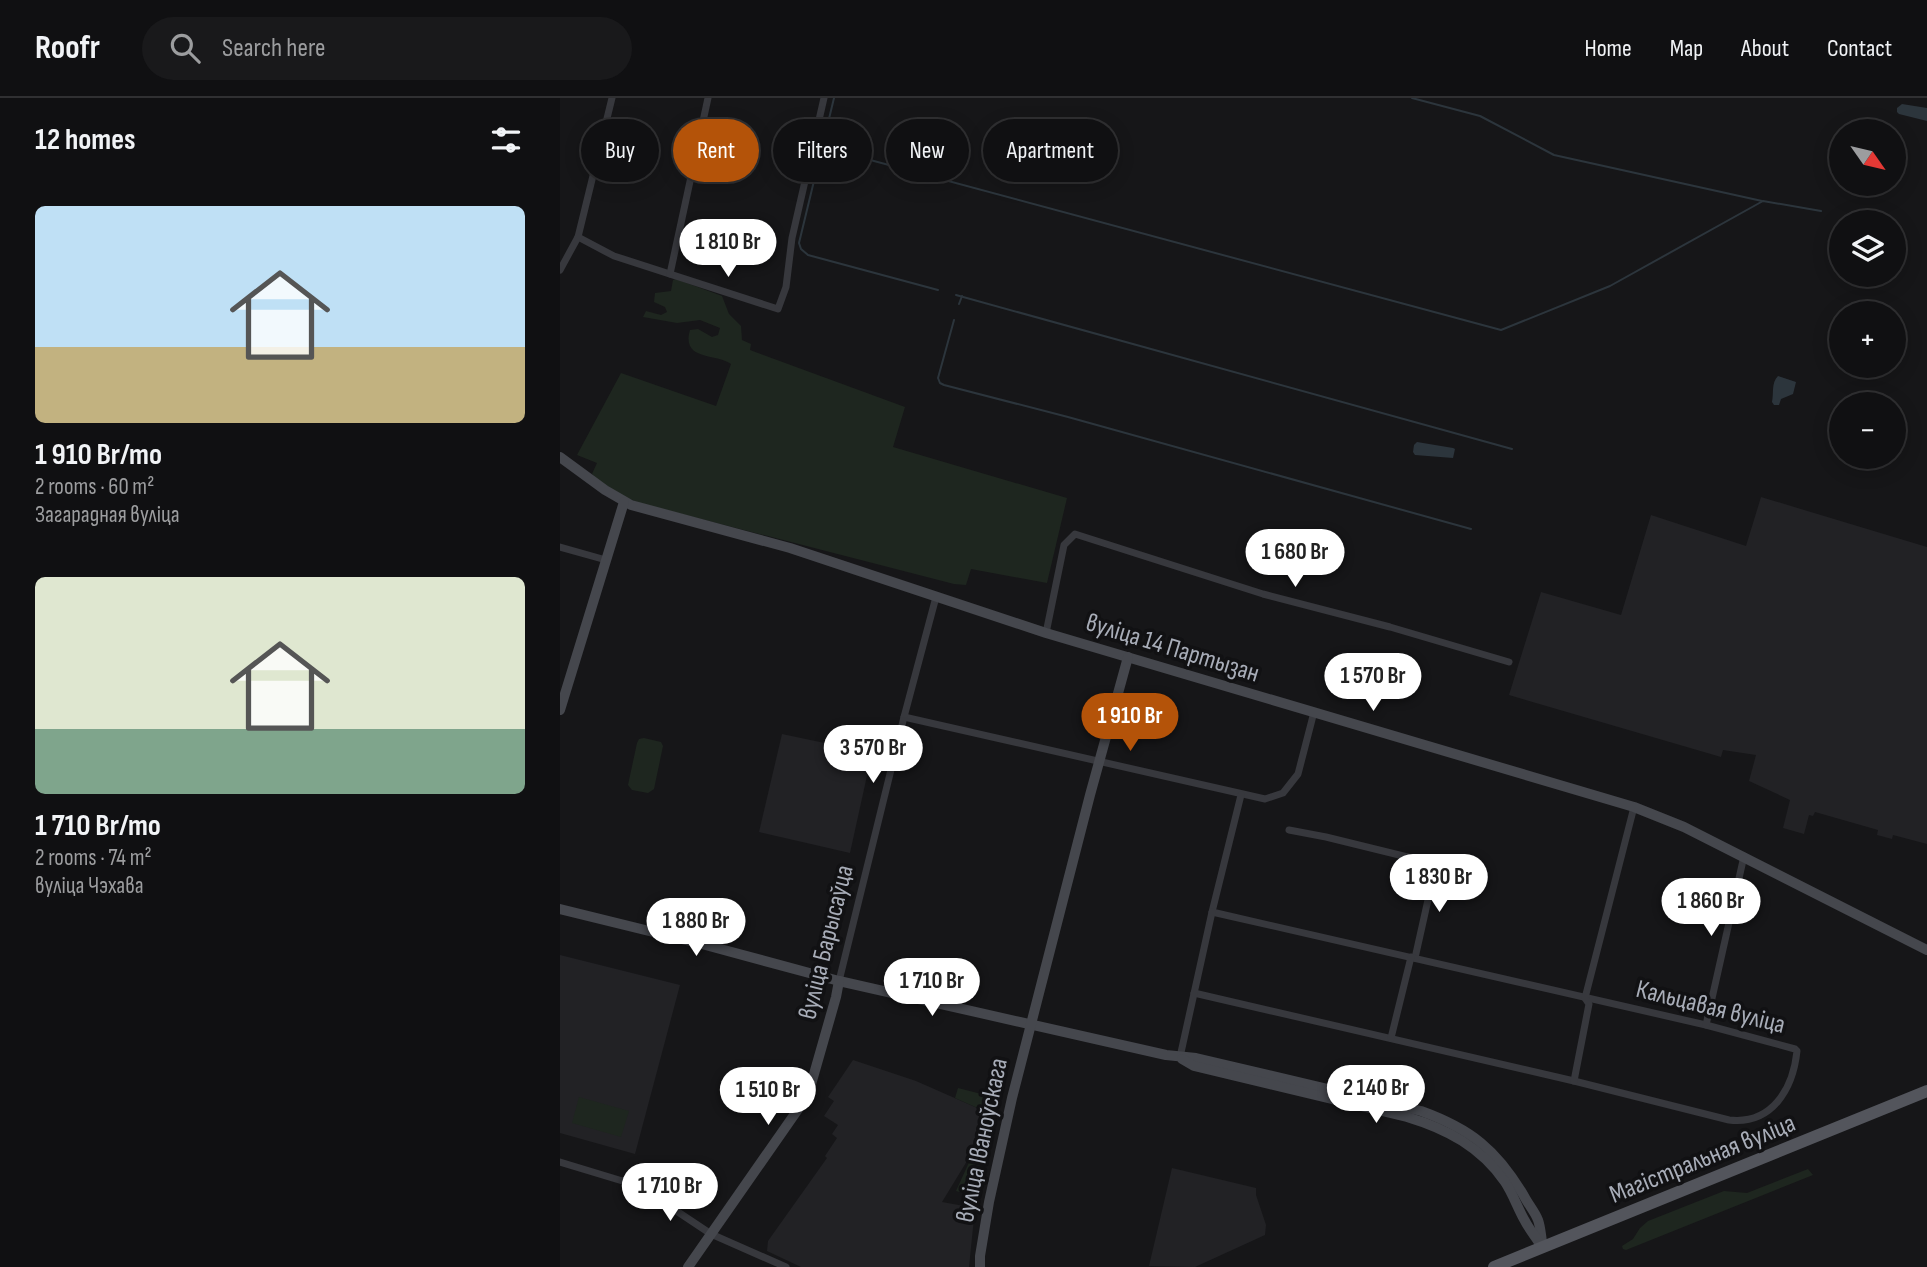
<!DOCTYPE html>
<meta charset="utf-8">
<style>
:root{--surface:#101012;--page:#19191b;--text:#f1f3f6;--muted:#9c9d9f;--line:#303032;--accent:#b45309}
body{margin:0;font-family:"Sofia Sans Condensed",sans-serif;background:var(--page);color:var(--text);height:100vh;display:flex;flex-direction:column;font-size:26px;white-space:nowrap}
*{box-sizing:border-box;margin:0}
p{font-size:23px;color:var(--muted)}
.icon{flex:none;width:38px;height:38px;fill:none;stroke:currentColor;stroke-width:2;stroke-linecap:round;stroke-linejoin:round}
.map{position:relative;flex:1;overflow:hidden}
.sheet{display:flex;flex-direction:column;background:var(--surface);width:560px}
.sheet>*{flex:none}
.top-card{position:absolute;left:21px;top:21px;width:665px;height:63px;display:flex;gap:14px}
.needle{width:46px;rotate:124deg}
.buttons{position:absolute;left:1269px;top:21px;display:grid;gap:14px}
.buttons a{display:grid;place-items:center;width:77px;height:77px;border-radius:50%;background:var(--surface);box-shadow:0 4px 18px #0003,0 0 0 2px var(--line);font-size:35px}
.price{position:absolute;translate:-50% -60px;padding:0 16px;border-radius:24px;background:#fff;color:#222;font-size:23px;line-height:46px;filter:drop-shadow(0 2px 4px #0008)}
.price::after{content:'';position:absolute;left:50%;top:42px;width:21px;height:16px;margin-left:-10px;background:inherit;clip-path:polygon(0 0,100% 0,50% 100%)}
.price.selected{background:var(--accent);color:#fff}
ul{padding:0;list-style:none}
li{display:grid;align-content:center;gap:14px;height:371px;padding:0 35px}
li span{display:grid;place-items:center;height:217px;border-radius:10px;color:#555}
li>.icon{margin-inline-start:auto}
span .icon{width:126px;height:126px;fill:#fffc;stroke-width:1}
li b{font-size:30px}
h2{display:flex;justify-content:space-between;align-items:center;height:84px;padding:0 35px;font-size:30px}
.pill{padding:0 24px;border-radius:32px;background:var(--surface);box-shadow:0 4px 18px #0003,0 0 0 2px var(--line);font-size:24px;line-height:63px}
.pill.selected{background:var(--accent);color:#fff}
header{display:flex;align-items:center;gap:42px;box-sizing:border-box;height:98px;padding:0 35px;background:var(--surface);border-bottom:2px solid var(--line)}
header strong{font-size:33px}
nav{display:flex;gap:38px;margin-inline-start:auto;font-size:24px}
.search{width:490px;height:63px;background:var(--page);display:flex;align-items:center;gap:18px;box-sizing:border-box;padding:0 24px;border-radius:38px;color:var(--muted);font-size:26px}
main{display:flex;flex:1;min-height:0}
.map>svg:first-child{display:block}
.built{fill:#222225}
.green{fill:#1e261f}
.water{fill:#2c353c}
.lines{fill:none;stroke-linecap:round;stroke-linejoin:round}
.stream{stroke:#2c353c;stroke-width:2}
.street{stroke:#37383d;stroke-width:7}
.secondary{stroke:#45474d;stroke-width:10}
.primary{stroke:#53555c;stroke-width:12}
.labels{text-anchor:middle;stroke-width:7;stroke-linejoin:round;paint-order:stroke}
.street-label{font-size:26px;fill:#a8adb8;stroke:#111113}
</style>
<header>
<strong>Roofr</strong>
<div class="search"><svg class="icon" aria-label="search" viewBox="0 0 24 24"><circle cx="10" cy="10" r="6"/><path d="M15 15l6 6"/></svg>Search here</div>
<nav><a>Home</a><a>Map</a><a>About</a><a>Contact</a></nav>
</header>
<main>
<section class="sheet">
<h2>12 homes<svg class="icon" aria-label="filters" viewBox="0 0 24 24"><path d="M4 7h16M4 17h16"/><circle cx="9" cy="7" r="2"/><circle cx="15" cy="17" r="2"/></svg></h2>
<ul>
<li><span style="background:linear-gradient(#bfe0f5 65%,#c2b280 0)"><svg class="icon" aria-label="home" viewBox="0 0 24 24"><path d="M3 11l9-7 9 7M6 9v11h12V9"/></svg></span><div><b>1 910 Br/mo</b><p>2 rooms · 60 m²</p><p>Загарадная вуліца</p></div></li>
<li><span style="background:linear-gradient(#dfe7d0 70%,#7fa58c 0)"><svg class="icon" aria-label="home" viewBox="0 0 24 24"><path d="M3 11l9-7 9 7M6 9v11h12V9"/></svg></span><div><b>1 710 Br/mo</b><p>2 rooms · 74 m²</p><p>вуліца Чэхава</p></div></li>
</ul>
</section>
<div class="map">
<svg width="1367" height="1169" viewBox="0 0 1367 1169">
<rect width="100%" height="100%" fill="#161618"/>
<g class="built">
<polygon points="1201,399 1367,449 1367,746 1333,737 1332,741 1317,737 1318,732 1255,714 1253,718 1249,717 1244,736 1223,730 1230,702 1189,683 1196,657 1163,652 1161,659 949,597 981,494 1061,517 1091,417 1186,448"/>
<polygon points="222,636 312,655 290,755 199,734"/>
<polygon points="0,857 120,887 75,1056 0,1035"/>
<polygon points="293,962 356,983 431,1016 421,1040 382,1104 415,1110 409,1169 241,1169 207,1153 208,1143 267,1060 265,1058 277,1040 272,1036 278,1027 264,1018 274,1003 268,999"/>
<polygon points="612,1070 696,1090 696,1097 706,1127 705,1137 635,1169 589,1168"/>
</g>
<g class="green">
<path d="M116 181 162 198 169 216 181 228 182 242 191 246 190 252 345 309 333 349 507 400 487 485 411 471 406 487 394 486 83 406C66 400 43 390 32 376L37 365 17 357 61 275 156 308 171 266C156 255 121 263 130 232L138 231 152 239 158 237 160 230 140 222 117 225 83 219 86 213 101 217 107 214 105 209 94 204 95 195 111 193 113 182Z"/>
<polygon points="84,640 101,644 103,648 94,691 88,695 72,692 68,687 77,645 79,641"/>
<polygon points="398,990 437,1000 415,1098 396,1093 431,1016 395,1000"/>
<polygon points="19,999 69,1013 61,1039 12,1025"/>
<polygon points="1248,1071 1253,1077 1066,1152 1063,1151 1062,1148 1073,1141 1080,1130 1088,1123 1164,1093 1187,1095"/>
</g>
<g class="water">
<polygon points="1342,6 1367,10 1367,23 1339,16 1337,14 1337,10"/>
<path d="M1218 278 1236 284 1233 296 1221 301 1219 307H1214L1212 304C1214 295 1211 285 1218 278Z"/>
<polygon points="857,344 893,350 895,351 893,360 855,357 853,354 854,347"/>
</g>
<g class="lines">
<g class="stream">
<polyline points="274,0 239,145 241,151 248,157 378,192"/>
<polyline points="852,0 920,18 994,57 1202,103"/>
<polyline points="262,49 941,232 1050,188 1203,103 1261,113"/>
<polyline points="396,197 952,351"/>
<polyline points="399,206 402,198"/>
<polyline points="394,222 378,280 380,285 384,287 508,319 911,431"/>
</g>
<g class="street">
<polyline points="18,139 54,158 218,211 226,189 232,140 264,0"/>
<polyline points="0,172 18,139 52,0"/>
<polyline points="110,176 148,0"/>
<polyline points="0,449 46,462"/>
<polyline points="486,535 504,447 515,436 703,496 830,529 949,564"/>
<polyline points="344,619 705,701 723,695 738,676 754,614"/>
<polyline points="729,732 766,739 876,766 855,860"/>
<polyline points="279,883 344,619 376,499"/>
<path d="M634 895 1014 983 1169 1022C1212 1027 1233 991 1237 953L1235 951 1146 927 652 814 681 697"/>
<polyline points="1146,927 1184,758"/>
<polyline points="831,940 851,859"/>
<polyline points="620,959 652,814"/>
<polyline points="1014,983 1029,906 1025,900 1074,709"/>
<polyline points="0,1064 79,1088 151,1136 226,1169"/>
</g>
<g class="secondary">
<polyline points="0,359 45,392 71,407 230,450 486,535 1074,709 1124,729 1367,852"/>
<polyline points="0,612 64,404"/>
<path d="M0 811 138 845 279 883 606 957 636 960 861 1013C911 1031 937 1052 964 1098 968 1106 975 1114 978 1122 981 1130 981 1141 983 1149"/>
<path d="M622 961 634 968 847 1019C887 1031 921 1049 945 1084 953 1096 958 1111 965 1123 969 1131 975 1138 980 1146"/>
<polyline points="128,1169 248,997 276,899 279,883"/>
<polyline points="420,1169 420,1158 429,1104 452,1000 530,697 568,559"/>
</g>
<polyline class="primary" points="934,1169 1367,993"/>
</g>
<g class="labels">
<g class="street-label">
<text transform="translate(613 549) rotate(17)" y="9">вуліца 14 Партызан</text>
<text transform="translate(265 844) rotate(-76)" y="9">вуліца Барысаўца</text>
<text transform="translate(1151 908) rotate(14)" y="9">Кальцавая вуліца</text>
<text transform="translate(421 1042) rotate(-78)" y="9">вуліца Іваноўскага</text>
<text transform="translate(1142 1060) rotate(-22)" y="9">Магістральная вуліца</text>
</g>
</g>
</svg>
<div class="buttons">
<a><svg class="needle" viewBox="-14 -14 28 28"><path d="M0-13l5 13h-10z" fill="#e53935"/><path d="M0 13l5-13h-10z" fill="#9c9d9f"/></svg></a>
<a><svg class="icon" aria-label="layers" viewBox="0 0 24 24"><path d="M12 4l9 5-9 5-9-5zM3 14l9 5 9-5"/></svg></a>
<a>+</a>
<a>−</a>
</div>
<b class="price" style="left:168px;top:181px">1 810 Br</b>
<b class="price" style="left:735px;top:491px">1 680 Br</b>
<b class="price" style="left:813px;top:615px">1 570 Br</b>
<b class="price selected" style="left:570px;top:655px">1 910 Br</b>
<b class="price" style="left:313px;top:687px">3 570 Br</b>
<b class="price" style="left:879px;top:816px">1 830 Br</b>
<b class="price" style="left:1151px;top:840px">1 860 Br</b>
<b class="price" style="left:136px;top:860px">1 880 Br</b>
<b class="price" style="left:372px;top:920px">1 710 Br</b>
<b class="price" style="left:816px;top:1027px">2 140 Br</b>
<b class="price" style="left:208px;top:1029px">1 510 Br</b>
<b class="price" style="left:110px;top:1125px">1 710 Br</b>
<div class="top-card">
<a class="pill">Buy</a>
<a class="pill selected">Rent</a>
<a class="pill">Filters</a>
<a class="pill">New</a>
<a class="pill">Apartment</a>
</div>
</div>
</main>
